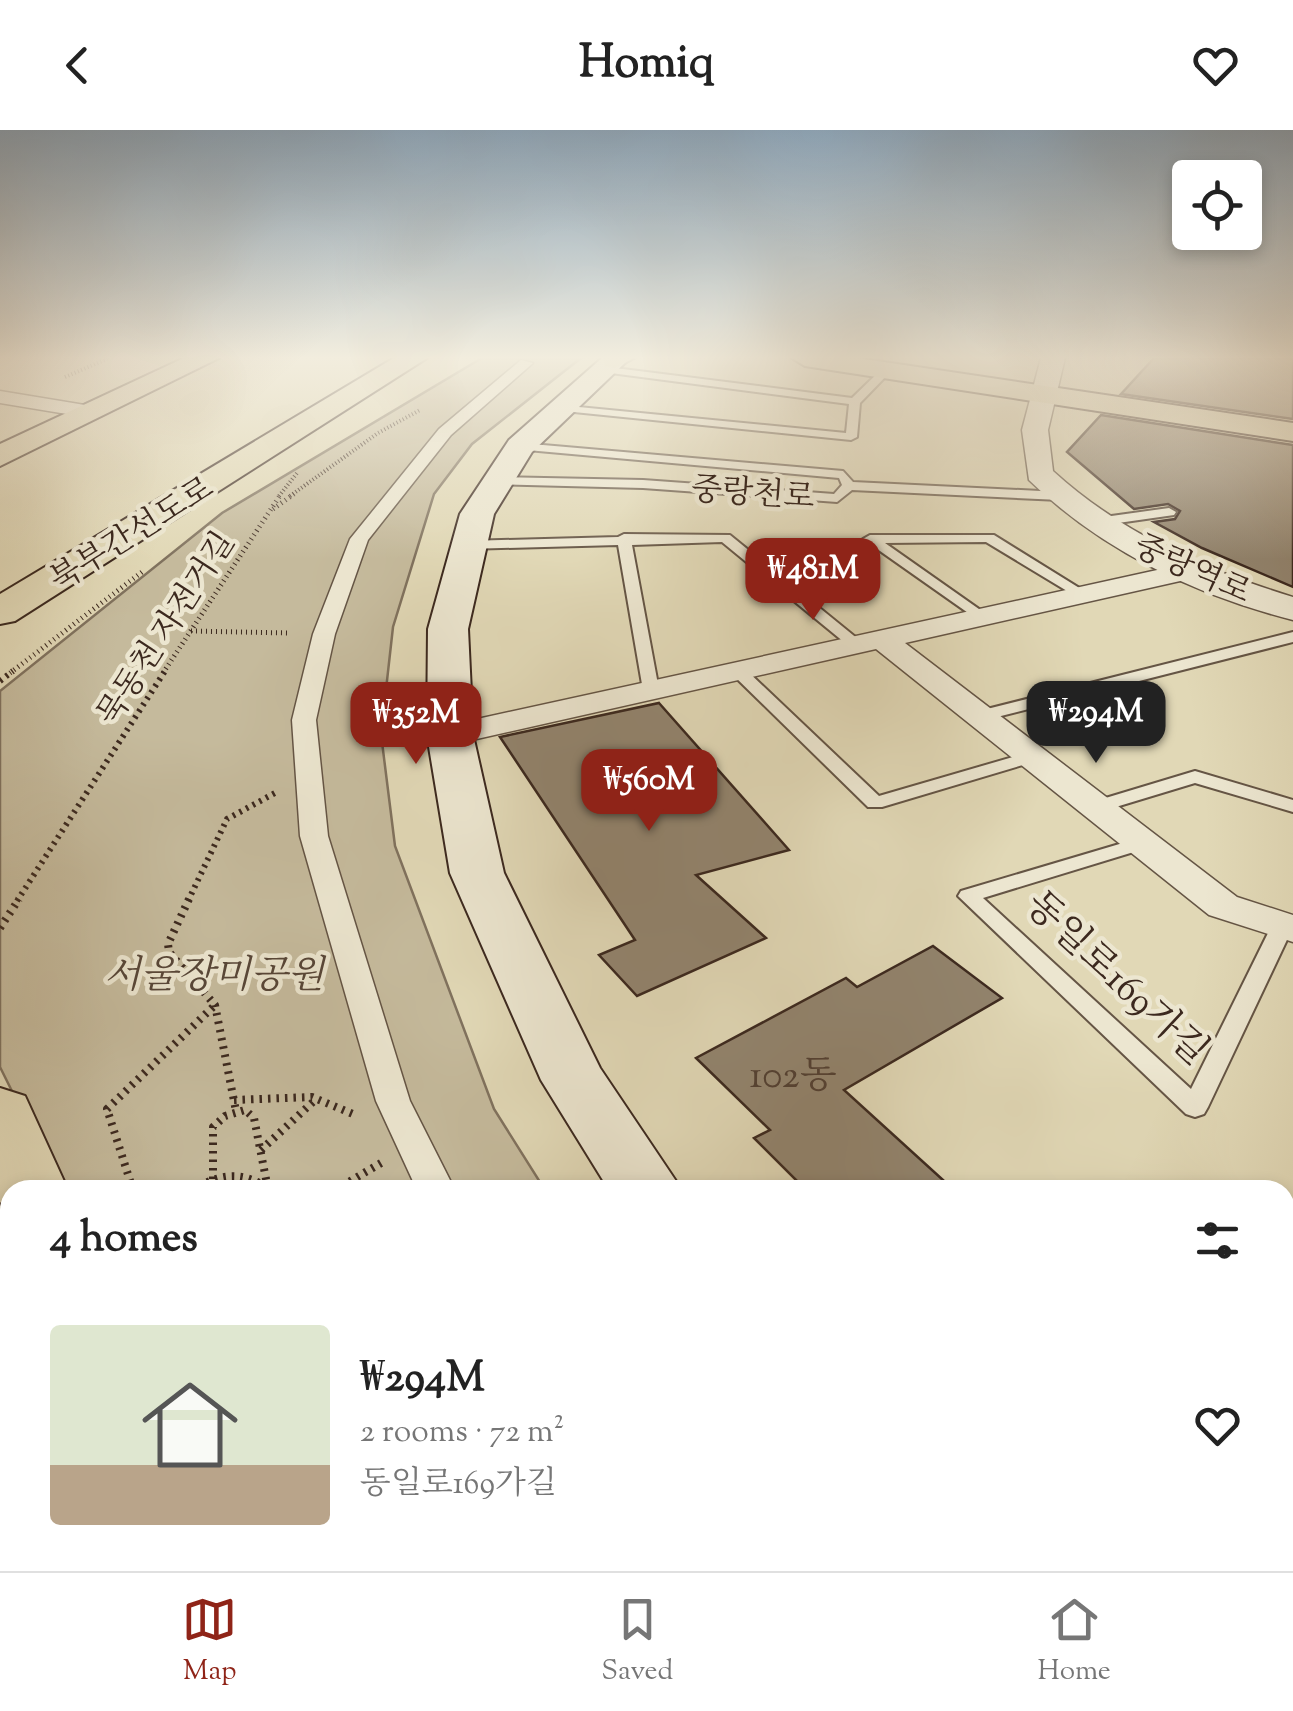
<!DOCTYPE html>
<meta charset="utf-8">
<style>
:root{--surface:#fff;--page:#f6f6f6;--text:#222;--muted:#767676;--line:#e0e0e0;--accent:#8f2418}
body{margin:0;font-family:"Sorts Mill Goudy","Noto Serif KR",serif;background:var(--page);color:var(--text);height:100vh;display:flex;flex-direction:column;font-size:38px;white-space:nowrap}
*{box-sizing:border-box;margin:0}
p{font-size:32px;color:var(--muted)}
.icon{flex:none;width:55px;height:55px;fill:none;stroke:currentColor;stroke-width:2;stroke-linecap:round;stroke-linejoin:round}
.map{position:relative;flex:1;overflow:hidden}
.details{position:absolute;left:0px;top:1050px;width:1295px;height:392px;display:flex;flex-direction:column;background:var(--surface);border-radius:30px 30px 0 0;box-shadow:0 5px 15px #0003}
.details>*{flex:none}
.buttons{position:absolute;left:1172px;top:30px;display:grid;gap:20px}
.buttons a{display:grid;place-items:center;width:90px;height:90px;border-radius:10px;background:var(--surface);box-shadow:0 5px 15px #0003;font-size:50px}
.price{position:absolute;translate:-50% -85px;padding:0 22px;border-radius:20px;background:var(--accent);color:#fff;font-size:32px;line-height:65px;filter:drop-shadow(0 2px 5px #0008)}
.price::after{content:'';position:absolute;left:50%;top:60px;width:30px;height:22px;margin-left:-15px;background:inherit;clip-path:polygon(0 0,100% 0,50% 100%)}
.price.current{background:#222;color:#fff}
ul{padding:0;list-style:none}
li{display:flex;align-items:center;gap:30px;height:250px;padding:0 50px}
li span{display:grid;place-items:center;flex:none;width:280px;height:200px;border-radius:10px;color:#555}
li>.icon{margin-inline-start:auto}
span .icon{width:120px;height:120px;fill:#fffc;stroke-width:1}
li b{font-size:42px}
h2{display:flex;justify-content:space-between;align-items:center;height:120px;padding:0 50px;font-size:42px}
header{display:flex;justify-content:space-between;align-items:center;height:130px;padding:0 50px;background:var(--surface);font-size:45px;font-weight:700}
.menu{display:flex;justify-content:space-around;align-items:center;height:140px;border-top:2px solid var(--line);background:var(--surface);font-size:28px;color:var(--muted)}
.menu a{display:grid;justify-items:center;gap:5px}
.menu .current{color:var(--accent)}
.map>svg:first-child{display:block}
.green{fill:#c5ba9c;stroke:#80725e;stroke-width:2.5}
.building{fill:#92846e;stroke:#3c291f;stroke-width:2.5}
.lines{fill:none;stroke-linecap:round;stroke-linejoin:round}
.service-casing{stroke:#655545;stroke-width:4}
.pedestrian-casing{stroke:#655545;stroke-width:3}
.minor-casing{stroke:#655545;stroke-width:3}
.tertiary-casing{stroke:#655545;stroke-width:3}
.secondary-casing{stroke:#3c291f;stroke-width:4}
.primary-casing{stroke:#3c291f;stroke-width:4}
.trunk-casing{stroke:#3c291f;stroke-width:4}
.path-far4{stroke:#3c291f;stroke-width:4;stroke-dasharray:1 2.5;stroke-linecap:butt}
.path-far3{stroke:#3c291f;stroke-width:5;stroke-dasharray:1 4;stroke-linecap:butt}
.path-far2{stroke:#3c291f;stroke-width:6;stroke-dasharray:2.5 5;stroke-linecap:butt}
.path-far1{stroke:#3c291f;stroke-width:8;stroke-dasharray:2.5 6;stroke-linecap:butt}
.path{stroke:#3c291f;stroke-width:10;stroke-dasharray:4 8;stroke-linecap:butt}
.service{fill:#ece6d0;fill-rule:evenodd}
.pedestrian{fill:#ece6d0;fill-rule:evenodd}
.minor{fill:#ece6d0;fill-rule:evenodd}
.tertiary{fill:#ece6d0;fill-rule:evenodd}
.secondary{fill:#ece6d0;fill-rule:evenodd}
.primary{fill:#e1d8b6;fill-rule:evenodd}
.trunk{fill:#e1d8b6;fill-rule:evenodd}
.labels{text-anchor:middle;stroke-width:9;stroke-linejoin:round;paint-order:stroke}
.far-street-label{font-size:32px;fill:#3c291f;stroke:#ece6d0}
.park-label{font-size:38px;font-style:italic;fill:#574638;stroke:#ece6d0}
.street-label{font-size:38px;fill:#3c291f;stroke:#ece6d0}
.near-number-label{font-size:38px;fill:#524033}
</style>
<header><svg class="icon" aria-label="back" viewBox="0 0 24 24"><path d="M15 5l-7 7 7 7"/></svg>Homiq<svg class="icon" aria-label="heart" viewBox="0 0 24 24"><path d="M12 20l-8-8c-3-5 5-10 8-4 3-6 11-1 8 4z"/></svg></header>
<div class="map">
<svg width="1293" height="1441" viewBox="0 0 1293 1441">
<rect width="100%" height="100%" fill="#e1d8b6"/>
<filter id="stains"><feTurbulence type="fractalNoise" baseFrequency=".002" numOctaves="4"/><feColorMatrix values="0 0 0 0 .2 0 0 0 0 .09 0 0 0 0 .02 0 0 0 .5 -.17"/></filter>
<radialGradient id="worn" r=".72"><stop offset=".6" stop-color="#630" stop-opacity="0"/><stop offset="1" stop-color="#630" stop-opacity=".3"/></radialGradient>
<g class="green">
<polygon points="482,228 581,228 472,314 434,364 393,497 381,604 395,716 494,979 545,1060 61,1060 0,937 0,561 222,383"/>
<polygon points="784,1432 789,1441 252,1441 247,1433"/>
</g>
<g class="building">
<polygon points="1154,228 1293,228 1293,289 1121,264"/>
<polygon points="1101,285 1293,315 1293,457 1202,418 1154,392 1175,389 1180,381 1168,374 1134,379 1067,322"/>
<polygon points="659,573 789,720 696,745 766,808 637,866 599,825 635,810 500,607"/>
<polygon points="933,816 1002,868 844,960 954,1060 806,1060 754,1008 770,1000 696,928 846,848 857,857"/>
</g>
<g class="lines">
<g class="service-casing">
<g id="service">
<polygon points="607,237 852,268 883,238 892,240 860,273 857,307 851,310 554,280 554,276 558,275 846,303 849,274 603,242"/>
<polygon points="520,313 843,341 853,352 1060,362 1066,366 1060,370 852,360 837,372 643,358 492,354 492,348 496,347 643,350 834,364 842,355 839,348 516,319 514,317"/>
<polygon points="1169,378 1176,382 1174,385 1097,396 1090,392 1097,388"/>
<polygon points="624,404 730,405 864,514 862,517 850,517 722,412 632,415 659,560 651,565 643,560 618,415 466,419 459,415 466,411 618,407"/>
<polygon points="994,405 1089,464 1087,467 1077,467 986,412 885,413 986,484 986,490 981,492 863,409 870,405"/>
<polygon points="1293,502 1293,512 981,591 972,586 975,582"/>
<polygon points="737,535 743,537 879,666 1030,622 1039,627 1036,631 882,677 868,677 731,543 731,537"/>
<polygon points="1195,641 1293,670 1293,682 1195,653 1096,683 1086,677 1089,673"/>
<polygon points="1143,707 1150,709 1153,713 1150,717 983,768 1191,959 1272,795 1283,788 1291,790 1293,797 1208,977 1204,984 1195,987 1186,984 958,766 961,761"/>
</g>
</g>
<g class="pedestrian-casing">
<g id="pedestrian">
<polygon points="521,230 533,233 451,305 368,410 335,504 316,590 328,706 410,971 455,1060 417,1060 376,971 300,706 292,590 313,504 350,409 439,299"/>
<polygon points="602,1432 653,1432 657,1441 606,1441"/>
</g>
</g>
<g class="minor-casing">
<g id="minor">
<polygon points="0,261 91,276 101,282 91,288 0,273"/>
<polygon points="1189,433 1202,441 1198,447 905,513 1237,767 1293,785 1293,812 1209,785 876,519 450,615 438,612 433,605 438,598 450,595"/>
</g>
</g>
<g class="tertiary-casing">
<path id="tertiary" d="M1041 228H1065L1048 300 1053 341C1122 404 1205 440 1293 467V490C1195 465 1101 420 1029 350L1022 300Z"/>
</g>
<g class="secondary-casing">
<g id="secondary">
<polygon points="602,228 628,230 532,322 494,384 468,499 473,605 504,743 600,938 682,1060 609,1060 541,950 450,743 427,605 428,499 460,384 509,310"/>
<polygon points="861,1432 956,1432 960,1441 864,1441"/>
</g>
</g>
<g class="primary-casing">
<g id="primary">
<polygon points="184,228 219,228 0,336 0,314"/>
<polygon points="603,228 634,228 615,238 605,236"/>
<polygon points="792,228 857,228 1293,293 1293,311 805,236"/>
</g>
</g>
<g class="trunk-casing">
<g id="trunk">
<polygon points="394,228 427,228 15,491 0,494 0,464"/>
<polygon points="0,958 25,966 68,1060 10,1060 10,1083 0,1072"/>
<polygon points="0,1382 10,1387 10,1432 53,1432 57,1441 0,1441"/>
<polygon points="158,1432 253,1432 257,1441 161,1441"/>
</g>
</g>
<g class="path-far4">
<polyline points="65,247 109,228"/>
<polyline points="279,366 297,343"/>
<polyline points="290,366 378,303 420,280"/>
</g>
<g class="path-far3">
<polyline points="273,379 294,364"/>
<polyline points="191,501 289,503"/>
<polyline points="10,543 142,442"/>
<polyline points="163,543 281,364"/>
</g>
<g class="path-far2">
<polyline points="0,551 13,541"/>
<polyline points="17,771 165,541"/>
<polyline points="188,771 227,689 275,663"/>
</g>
<g class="path-far1">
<polyline points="189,769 168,814 169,822 215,875 236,981"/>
<polyline points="0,798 19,769"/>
<polyline points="234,970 312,967 353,984"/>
<polyline points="261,1020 314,971"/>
<polyline points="213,1049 213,997 225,986 245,980 254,988 268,1059"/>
<polyline points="133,1060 107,979 214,876"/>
<path d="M192 1060C219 1044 242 1040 269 1059"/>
<polyline points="335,1060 381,1033"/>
</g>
<g class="path">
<polyline points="292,1432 297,1441"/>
<polyline points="326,1441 331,1432"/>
<polyline points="426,1441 437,1432"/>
<polyline points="487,1441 489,1432"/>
<polyline points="564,1441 566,1432"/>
</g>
<use href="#service" class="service"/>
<use href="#pedestrian" class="pedestrian"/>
<use href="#minor" class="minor"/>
<use href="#tertiary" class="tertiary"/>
<use href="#secondary" class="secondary"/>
<use href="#primary" class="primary"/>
<use href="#trunk" class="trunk"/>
</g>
<linearGradient id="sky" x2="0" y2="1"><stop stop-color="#8faac0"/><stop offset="0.53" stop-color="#f2edde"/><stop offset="1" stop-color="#f2edde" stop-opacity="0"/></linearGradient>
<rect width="1293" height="429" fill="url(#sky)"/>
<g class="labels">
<g class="far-street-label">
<text transform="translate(753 362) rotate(4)" y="11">중랑천로</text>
<text transform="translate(131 403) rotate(-32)" y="11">북부간선도로</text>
<text transform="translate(1193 438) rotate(24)" y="11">중랑역로</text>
<text transform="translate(165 498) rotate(-57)" y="11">묵동천 자전거길</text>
</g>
<g class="park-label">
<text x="214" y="857">서울장미공원</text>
</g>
<g class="street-label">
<text transform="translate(1118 847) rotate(43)" y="13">동일로169가길</text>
</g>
<g class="near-number-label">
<text x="793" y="957">102동</text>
</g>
</g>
<rect width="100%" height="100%" filter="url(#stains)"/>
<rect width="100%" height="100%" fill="url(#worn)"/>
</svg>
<div class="buttons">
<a><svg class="icon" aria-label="locate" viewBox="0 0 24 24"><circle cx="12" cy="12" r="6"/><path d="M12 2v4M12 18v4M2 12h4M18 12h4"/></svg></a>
</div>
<b class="price" style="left:813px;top:493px">₩481M</b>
<b class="price current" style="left:1096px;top:636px">₩294M</b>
<b class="price" style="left:416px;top:637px">₩352M</b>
<b class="price" style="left:649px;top:704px">₩560M</b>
<section class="details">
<h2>4 homes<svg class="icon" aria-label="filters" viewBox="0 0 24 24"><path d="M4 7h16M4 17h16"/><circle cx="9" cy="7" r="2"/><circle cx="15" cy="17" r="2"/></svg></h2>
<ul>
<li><span style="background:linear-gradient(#dfe7d0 70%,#b9a48a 0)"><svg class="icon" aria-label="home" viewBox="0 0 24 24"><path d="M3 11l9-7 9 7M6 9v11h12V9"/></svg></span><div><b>₩294M</b><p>2 rooms · 72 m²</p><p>동일로169가길</p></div><svg class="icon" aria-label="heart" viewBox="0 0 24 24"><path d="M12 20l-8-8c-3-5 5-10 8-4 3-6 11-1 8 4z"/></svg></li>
</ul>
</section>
</div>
<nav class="menu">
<a class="current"><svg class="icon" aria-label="map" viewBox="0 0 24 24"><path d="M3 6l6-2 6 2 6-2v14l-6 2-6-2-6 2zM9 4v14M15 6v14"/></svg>Map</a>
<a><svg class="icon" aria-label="saved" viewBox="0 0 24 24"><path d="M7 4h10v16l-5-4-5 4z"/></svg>Saved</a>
<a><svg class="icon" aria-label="home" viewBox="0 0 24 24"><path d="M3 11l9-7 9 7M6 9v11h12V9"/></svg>Home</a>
</nav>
